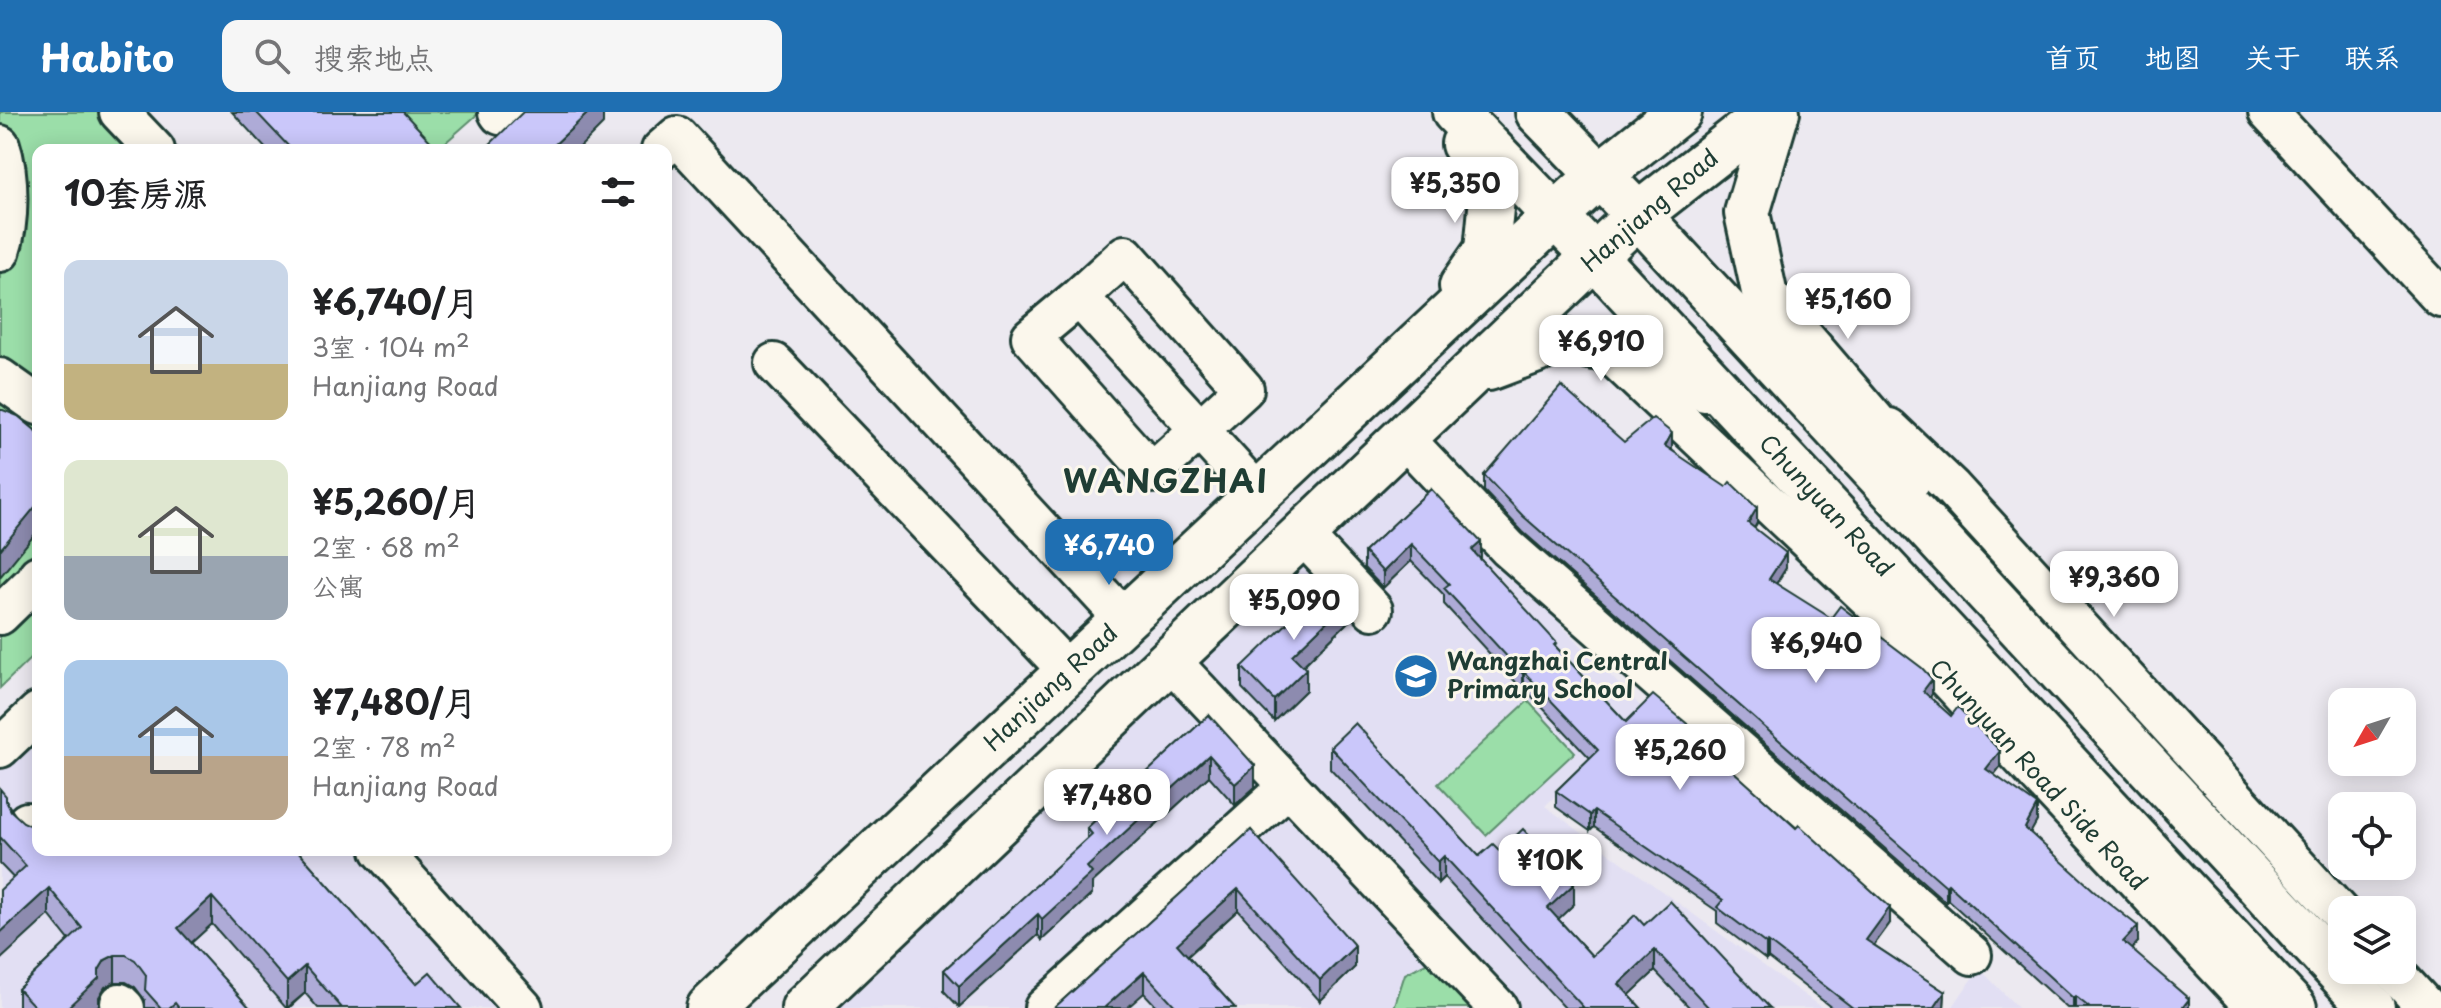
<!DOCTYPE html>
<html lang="zh">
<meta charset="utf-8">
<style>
:root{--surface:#fff;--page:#f6f6f6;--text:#202124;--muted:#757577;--accent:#1f6fb2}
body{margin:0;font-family:"Playpen Sans","LXGW WenKai TC",sans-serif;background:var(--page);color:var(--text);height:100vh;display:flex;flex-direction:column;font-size:30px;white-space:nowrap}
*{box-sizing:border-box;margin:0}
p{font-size:26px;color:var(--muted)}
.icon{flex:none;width:44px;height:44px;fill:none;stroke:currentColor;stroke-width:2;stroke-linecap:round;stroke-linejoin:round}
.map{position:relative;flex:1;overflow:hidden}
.side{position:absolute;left:32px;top:32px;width:640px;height:712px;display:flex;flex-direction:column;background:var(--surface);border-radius:16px;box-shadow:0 4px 20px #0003}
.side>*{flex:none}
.needle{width:52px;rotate:231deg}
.tools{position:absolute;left:2328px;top:576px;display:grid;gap:16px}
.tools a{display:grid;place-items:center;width:88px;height:88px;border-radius:16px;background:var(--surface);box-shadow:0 4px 20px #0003;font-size:40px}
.price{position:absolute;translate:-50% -68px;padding:0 18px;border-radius:16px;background:#fff;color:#222;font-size:26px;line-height:52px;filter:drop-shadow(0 2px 4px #0008)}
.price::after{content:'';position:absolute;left:50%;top:48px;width:24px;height:18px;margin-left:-12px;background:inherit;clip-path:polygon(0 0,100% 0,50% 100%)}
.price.selected{background:var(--accent);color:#fff}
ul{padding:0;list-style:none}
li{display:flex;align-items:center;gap:24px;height:200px;padding:0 32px}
li span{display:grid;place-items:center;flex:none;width:224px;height:160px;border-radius:16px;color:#555}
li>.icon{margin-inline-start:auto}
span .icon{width:96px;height:96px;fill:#fffc;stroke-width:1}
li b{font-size:34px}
h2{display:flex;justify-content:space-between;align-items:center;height:96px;padding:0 32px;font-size:34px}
header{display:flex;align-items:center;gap:48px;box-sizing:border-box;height:112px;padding:0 40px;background:var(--accent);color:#fff}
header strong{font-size:38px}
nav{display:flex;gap:44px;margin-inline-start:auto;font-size:28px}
.search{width:560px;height:72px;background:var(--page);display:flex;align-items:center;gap:20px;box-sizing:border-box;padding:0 28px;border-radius:16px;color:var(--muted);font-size:30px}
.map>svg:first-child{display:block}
.built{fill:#e2dff3}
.green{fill:#9bdea9;stroke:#5d8e6e;stroke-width:2}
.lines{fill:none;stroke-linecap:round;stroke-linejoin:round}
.minor-casing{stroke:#1f3d34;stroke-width:44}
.major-casing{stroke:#1f3d34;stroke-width:50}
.minor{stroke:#fbf7ec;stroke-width:38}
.major{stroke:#fbf7ec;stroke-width:44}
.wall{fill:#aeabd7;stroke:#1f3d34;stroke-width:2}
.shaded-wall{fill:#8d8baf;stroke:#1f3d34;stroke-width:2}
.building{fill:#cac7fa;stroke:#1f3d34;stroke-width:2}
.labels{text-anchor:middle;stroke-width:6;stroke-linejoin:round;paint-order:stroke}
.street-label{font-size:24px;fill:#1f3d34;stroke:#fbf7ec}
.poi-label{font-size:24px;font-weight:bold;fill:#1f3d34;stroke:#fbf7ec;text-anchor:start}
.district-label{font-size:32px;font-weight:bold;letter-spacing:2px;fill:#1f3d34;stroke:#fbf7ec}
</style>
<header>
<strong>Habito</strong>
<div class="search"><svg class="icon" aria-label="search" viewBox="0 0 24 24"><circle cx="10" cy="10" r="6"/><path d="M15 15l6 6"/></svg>搜索地点</div>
<nav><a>首页</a><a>地图</a><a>关于</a><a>联系</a></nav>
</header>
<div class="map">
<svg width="2441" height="896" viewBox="0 0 2441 896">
<rect width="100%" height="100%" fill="#ece9f0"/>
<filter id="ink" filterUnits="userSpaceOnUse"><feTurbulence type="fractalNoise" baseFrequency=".0125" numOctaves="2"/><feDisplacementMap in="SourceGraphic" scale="16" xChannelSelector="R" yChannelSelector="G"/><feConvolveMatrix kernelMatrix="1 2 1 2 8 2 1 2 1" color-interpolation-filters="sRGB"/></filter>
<g filter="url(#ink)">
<g class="built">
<polygon points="1391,338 1644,598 1545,694 1822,896 804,896"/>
<polygon points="38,600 38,738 381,738 523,896 0,896 0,636"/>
<polygon points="1979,856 2018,896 1952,896"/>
</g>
<g class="green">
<polygon points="0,0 111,0 148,38 38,38 38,539 0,576"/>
<polygon points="395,0 480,0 437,38 431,38"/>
<polygon points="1528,589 1575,640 1486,723 1438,672"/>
<polygon points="1426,851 1464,885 1471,896 1394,896 1405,862"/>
</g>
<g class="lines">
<g class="minor-casing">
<g id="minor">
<polyline points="119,0 155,38"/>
<polyline points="498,0 500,3 503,0"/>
<polyline points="2268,0 2441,186"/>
<path d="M0 33C10 63 10 110 0 140"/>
<polyline points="661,38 677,24 1124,507"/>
<polyline points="1079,185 1031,225 1152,361 1244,277 1125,143 1079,185 1258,382"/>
<polyline points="1605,237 1900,516 2256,896"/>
<polyline points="774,251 1068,559"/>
<polyline points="0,266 38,293"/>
<polyline points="1889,316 1952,376 2342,803"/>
<polyline points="1404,326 1508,436 1972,843"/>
<polyline points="1302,422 1373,498"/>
<polyline points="0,503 37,467 38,463"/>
<polyline points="1170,548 1498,896"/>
<polyline points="0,636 38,600"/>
<polyline points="27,710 38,721"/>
<polyline points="381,738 523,896"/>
<polyline points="2392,858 2427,896"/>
<polyline points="120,891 125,896"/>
<polyline points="1044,896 1289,674"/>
</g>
</g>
<g class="major-casing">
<g id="major">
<polyline points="1455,0 1595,145 2294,896"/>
<polyline points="1538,0 1638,103 2372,896"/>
<polyline points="1777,0 1747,101 1765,184 1885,324 1909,366"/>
<polyline points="1462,174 1487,138 1493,75 1464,32"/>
<polyline points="1488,256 1561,229 1634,242 1705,277"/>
<polyline points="709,896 1555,104 1600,63 1679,0"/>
<polyline points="804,896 1638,103 1770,0"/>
</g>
</g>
<use href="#minor" class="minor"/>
<use href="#major" class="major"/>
</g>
<g class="wall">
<polygon points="232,0 403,0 434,38 267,38"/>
<polygon points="1624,330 1672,337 1672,338 1757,411 1754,416 1786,456 1776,472 1932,582 1930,585 2000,655 1994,663 2037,709 2030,721 2138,830 2131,837 2189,896 2067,896 1948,788 1946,790 1523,420 1484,379 1484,363"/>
<polygon points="1431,377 1481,446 1480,447 1557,536 1626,610 1726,653 1890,811 1874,833 1945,880 1944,896 1832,896 1768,846 1766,848 1717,811 1717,799 1594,715 1590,719 1556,695 1556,679 1590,646 1524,576 1523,578 1444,492 1444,483 1411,449 1383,476 1364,456 1364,440"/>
<polygon points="1351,507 1303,554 1306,578 1274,609 1242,576 1242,555"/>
<polygon points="1209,603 1255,675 1235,693 1209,664 1092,771 1092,782 1042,828 1038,823 959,895 944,879 944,858 1087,727 1087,716"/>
<polygon points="1330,635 1479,744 1500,739 1574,792 1558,807 1592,844 1644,813 1770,896 1690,896 1655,859 1629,883 1641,896 1565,896 1444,765 1438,771 1330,656"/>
<polygon points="0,677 6,689 38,738 297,738 416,872 461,896 318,896 305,881 289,896 286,896 212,812 191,831 250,896 145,896 145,888 135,875 126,870 115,870 105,875 99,885 99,893 95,896 18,896 18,877 69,828 49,803 0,752"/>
<polygon points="1251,718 1355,855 1320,889 1238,798 1188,844 1235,896 1158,896 1144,881 1054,896"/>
</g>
<g class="shaded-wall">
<polygon points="589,0 603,0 603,12 577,38 549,38"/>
<polygon points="1672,321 1672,337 1665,349 1665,334"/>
<polygon points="38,389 38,416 36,421 0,465 0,438"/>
<polygon points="1757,396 1757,411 1748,427 1748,411"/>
<polygon points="1481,430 1481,446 1472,454 1472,438"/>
<polygon points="1411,432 1411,449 1383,476 1383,460"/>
<polygon points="1786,441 1786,456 1769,483 1769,467"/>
<polygon points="1351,486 1351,507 1292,564 1292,543"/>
<polygon points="1306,557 1306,578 1274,609 1274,588"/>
<polygon points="1524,560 1524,576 1523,578 1523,562"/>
<polygon points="1932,567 1932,582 1923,595 1923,579"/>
<polygon points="2000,639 2000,655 1986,673 1986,657"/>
<polygon points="1726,641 1726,657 1721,648"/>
<polygon points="1209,643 1209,664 1092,771 1092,782 1042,828 1042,807 1087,755"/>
<polygon points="1255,654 1255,675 1235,693 1235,672"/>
<polygon points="2037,693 2037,709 2025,731 2025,716"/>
<polygon points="1594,699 1594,715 1590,719 1590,703"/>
<polygon points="1444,744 1444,765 1438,771 1438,750"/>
<polygon points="1574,772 1574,792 1548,817 1548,796"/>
<polygon points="1948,772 1948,788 1946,790 1946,774"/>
<polygon points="49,776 49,803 0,848 0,821"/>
<polygon points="1238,777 1238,798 1177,853 1177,832"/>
<polygon points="212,785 212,812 178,843 178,816"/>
<polygon points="1890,795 1890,811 1866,844 1866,828"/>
<polygon points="1038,802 1038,823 959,895 959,874"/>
<polygon points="2138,814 2138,830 2123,846 2123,830"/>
<polygon points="1768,830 1768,846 1766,848 1766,832"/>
<polygon points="1355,834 1355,855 1320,889 1320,868"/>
<polygon points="1655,838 1655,859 1619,893 1619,872"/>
<polygon points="115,843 115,870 105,875 99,885 99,893 95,896 67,896 99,858 105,848"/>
<polygon points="305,854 305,881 287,896 287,870"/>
<polygon points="1144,860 1144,881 1127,896 1104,896"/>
<polygon points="1945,880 1944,896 1934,896"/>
<polygon points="2075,884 2075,896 2073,896 2073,886"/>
<polygon points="2189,887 2189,896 2183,896"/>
</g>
<g class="building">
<polygon points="256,0 403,0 434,33 429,38 292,38"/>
<polygon points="523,0 589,0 549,38 484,38"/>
<polygon points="1561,274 1624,330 1653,306 1672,321 1665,334 1726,375 1730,370 1757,396 1748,411 1786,441 1769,467 1831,506 1840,494 1922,556 1932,567 1923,579 1951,604 1958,595 2000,639 1986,657 2037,693 2025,716 2099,783 2138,814 2123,830 2189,887 2183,895 2184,896 2090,896 2075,884 2073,886 1948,772 1946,774 1523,404 1484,363"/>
<polygon points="0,298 3,298 18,304 35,318 38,324 38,389 36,394 0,438"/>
<polygon points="1431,377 1481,430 1472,438 1557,531 1554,533 1626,610 1653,583 1704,626 1706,623 1726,641 1721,648 1796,716 1799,713 1890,795 1866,828 1945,880 1934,896 1853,896 1768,830 1766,832 1717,795 1723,788 1594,699 1590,703 1556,679 1598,638 1524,560 1523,562 1444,476 1449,472 1411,432 1383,460 1364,440"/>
<polygon points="1333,467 1351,486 1292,543 1306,557 1274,588 1242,555"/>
<polygon points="1209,603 1255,654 1235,672 1209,643 1087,755 1092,761 1042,807 1038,802 959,874 944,858 1092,722 1087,716"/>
<polygon points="1355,611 1479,744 1493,732 1500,739 1523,717 1574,772 1548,796 1592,844 1635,803 1644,813 1670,789 1770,896 1709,896 1655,838 1619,872 1641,896 1584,896 1444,744 1438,750 1330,635"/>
<polygon points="0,677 6,684 6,689 11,699 23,710 34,715 38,720 38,738 297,738 416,872 430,860 461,896 342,896 305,854 287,870 212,785 178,816 250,896 179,896 175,891 169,896 161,896 145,878 146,863 135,848 126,843 115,843 105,848 99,858 99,866 67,896 36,896 18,877 82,816 49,776 0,821 0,778 26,754 0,725"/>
<polygon points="1251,718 1355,834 1320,868 1238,777 1177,832 1235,896 1177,896 1144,860 1104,896 1054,896"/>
</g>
</g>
<defs>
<g id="school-disc" transform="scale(2.3)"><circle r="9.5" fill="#1f6fb2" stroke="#fbf7ec"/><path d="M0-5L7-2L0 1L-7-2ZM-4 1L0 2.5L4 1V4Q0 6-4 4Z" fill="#fff"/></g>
</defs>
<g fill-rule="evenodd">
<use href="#school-disc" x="1416" y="564"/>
</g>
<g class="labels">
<g class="street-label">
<text transform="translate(1650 99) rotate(-41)" y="8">Hanjiang Road</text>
<text transform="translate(1826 394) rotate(47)" y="8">Chunyuan Road</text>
<text transform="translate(1051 576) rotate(-43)" y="8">Hanjiang Road</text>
<text transform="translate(2038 663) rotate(47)" y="8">Chunyuan Road Side Road</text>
</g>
<g class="poi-label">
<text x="1447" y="558">Wangzhai Central<tspan x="1447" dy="28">Primary School</tspan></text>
</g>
<g class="district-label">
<text x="1166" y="381">WANGZHAI</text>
</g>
</g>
</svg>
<div class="tools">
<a><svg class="needle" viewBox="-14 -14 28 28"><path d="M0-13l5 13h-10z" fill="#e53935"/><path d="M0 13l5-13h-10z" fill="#757577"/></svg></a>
<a><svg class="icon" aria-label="locate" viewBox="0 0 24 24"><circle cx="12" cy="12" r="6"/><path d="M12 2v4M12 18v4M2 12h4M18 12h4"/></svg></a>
<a><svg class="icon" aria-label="layers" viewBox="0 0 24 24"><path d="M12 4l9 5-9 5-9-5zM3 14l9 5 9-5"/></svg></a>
</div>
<b class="price" style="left:1455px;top:113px">¥5,350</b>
<b class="price" style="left:1848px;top:229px">¥5,160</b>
<b class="price" style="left:1601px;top:271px">¥6,910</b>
<b class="price selected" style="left:1109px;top:475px">¥6,740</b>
<b class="price" style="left:2114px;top:507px">¥9,360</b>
<b class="price" style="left:1294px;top:530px">¥5,090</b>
<b class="price" style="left:1816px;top:573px">¥6,940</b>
<b class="price" style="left:1680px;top:680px">¥5,260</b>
<b class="price" style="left:1107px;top:725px">¥7,480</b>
<b class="price" style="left:1550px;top:790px">¥10K</b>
<section class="side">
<h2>10套房源<svg class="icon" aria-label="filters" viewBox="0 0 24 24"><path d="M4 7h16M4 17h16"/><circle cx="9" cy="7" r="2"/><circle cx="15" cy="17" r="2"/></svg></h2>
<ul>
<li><span style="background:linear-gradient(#c9d6e8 65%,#c2b280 0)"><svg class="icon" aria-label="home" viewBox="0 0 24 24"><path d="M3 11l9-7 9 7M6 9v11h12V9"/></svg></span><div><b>¥6,740/月</b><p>3室 · 104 m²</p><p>Hanjiang Road</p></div></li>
<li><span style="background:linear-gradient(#dfe7d0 60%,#9aa5b1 0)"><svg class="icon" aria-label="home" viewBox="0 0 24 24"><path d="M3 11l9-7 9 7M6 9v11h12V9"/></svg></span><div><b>¥5,260/月</b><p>2室 · 68 m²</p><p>公寓</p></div></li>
<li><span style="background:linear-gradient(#a9c7e8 60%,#b9a48a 0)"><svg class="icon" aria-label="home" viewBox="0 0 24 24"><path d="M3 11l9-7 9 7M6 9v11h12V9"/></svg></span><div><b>¥7,480/月</b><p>2室 · 78 m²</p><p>Hanjiang Road</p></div></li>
</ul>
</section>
</div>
